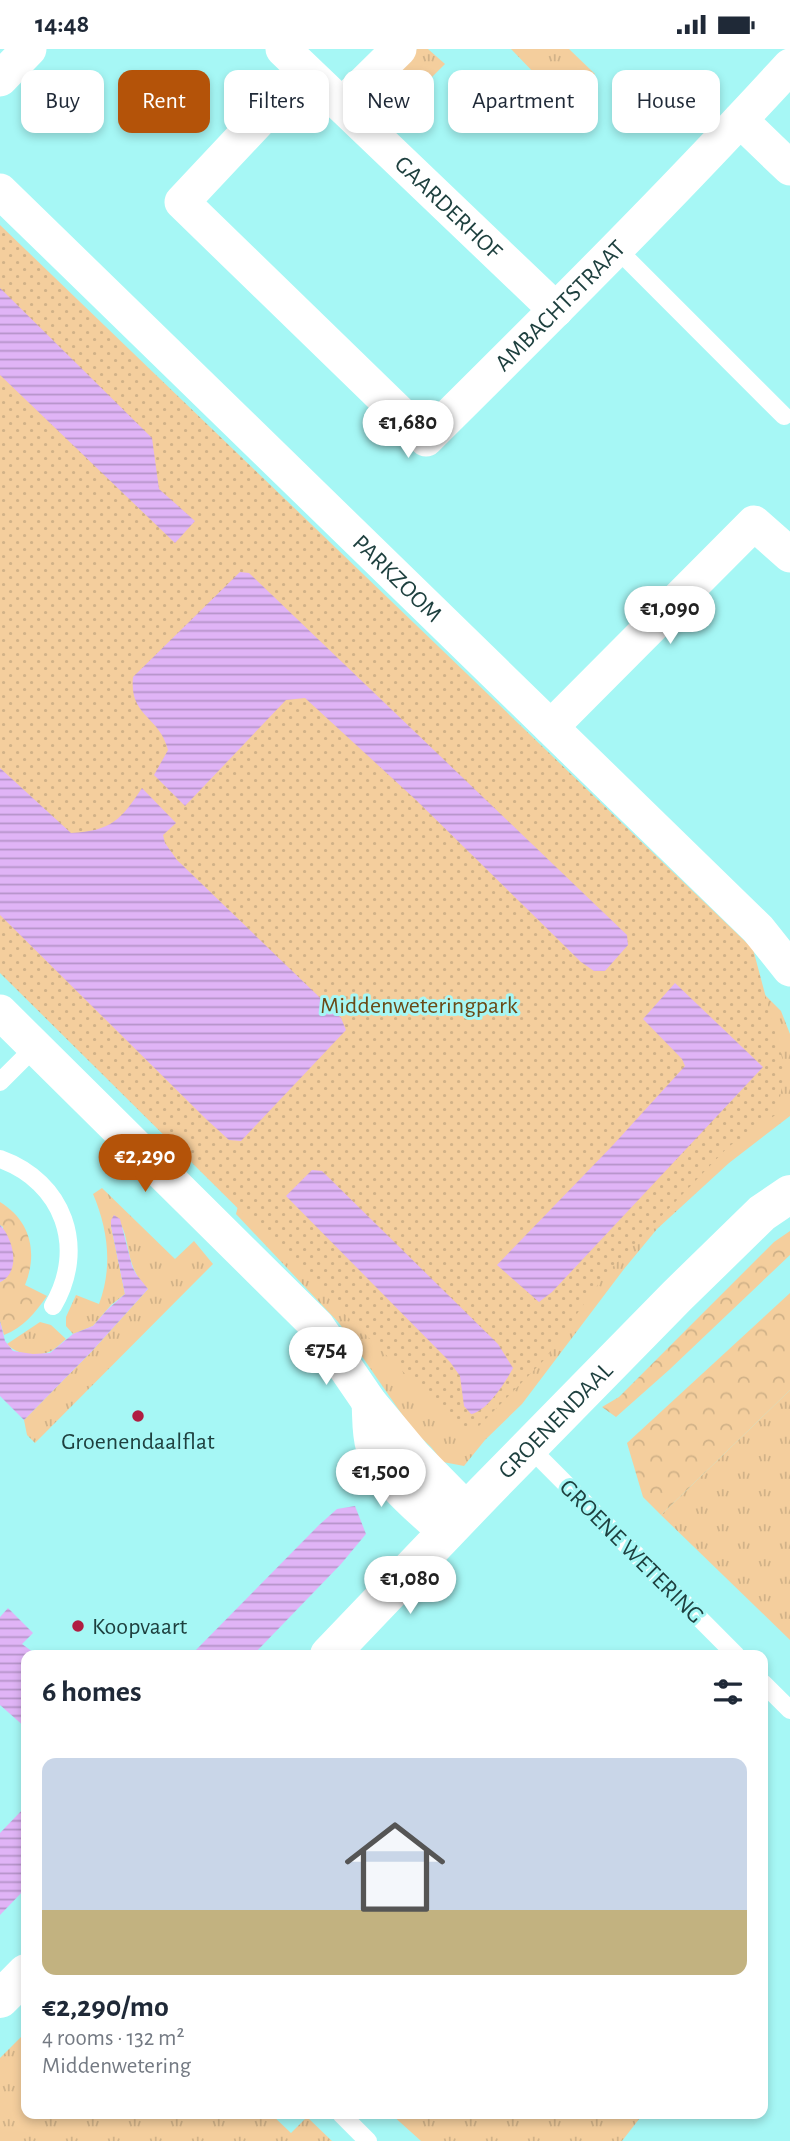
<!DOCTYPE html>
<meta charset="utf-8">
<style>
:root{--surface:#fff;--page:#f2f2f3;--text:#1f2937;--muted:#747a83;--accent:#b45309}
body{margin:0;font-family:"Alegreya Sans",sans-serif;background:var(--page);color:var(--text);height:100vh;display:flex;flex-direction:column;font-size:26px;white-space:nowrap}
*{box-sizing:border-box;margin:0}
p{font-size:23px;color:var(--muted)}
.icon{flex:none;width:38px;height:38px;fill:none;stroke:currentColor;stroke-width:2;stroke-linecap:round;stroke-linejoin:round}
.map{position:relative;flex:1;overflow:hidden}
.drawer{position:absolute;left:21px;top:1601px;width:747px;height:469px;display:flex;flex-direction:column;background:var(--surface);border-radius:14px;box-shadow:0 4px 10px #0003}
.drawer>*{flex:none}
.hud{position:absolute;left:21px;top:21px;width:749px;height:63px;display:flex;gap:14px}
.price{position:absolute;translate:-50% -60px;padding:0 16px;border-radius:24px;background:#fff;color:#222;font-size:23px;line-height:46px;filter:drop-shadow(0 2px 4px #0008)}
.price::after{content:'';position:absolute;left:50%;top:42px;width:21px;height:16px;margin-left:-10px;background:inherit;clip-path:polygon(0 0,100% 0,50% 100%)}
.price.active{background:var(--accent);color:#fff}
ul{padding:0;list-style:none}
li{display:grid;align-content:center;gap:14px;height:371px;padding:0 21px}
li span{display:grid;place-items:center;height:217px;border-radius:14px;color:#555}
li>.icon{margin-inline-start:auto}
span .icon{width:126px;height:126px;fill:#fffc;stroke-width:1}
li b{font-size:30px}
h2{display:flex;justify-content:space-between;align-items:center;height:84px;padding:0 21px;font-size:30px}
.tag{padding:0 24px;border-radius:14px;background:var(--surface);box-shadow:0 4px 10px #0003;font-size:24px;line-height:63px}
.tag.active{background:var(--accent);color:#fff}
.status{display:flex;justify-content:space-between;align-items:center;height:49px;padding:0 35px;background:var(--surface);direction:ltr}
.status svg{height:19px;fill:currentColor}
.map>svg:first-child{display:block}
.grass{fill:url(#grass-tufts)}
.forest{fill:url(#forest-crowns)}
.park{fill:url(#park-dots)}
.water{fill:url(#water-rules)}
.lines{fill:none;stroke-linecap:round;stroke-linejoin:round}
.service{stroke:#fff;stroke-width:18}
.minor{stroke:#fff;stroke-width:35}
.tertiary{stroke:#fff;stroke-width:38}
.poi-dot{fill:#b01d42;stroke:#a6f7f5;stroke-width:2.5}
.labels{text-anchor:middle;stroke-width:6;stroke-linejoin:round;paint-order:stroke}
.street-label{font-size:24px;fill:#1e403f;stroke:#a6f7f5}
.park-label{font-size:24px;fill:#6a4916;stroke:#a6f7f5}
.poi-label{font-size:24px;fill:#1e403f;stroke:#a6f7f5}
</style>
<div class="status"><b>14:48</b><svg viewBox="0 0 49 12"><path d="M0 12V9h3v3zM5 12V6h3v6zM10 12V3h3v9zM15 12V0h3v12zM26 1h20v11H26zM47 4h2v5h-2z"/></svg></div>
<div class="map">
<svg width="790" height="2092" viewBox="0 0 790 2092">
<defs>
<pattern id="grass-tufts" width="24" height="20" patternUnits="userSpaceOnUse" patternTransform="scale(1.75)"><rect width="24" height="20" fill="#f4ce9d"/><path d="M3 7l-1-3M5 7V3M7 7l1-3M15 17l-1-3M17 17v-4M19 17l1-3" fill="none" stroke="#d1b288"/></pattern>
<pattern id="forest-crowns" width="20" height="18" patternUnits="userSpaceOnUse" patternTransform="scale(1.75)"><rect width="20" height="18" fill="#f4ce9d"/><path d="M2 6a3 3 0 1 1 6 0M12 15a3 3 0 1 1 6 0" fill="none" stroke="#d1b288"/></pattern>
<pattern id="park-dots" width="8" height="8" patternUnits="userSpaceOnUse" patternTransform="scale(1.75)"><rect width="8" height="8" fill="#f4ce9d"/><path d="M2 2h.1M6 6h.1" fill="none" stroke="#d1b288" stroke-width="1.8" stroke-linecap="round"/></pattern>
<pattern id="water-rules" width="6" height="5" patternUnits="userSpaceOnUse" patternTransform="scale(1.75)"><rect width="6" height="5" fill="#e0b4f6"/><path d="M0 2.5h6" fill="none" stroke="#b594c9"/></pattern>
</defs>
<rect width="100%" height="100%" fill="#a6f7f5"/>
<g class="grass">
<polygon points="417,0 428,0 445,15 393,67 371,46"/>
<polygon points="511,0 569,0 595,25 564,55"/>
<polygon points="699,880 781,962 790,985 790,1067 729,1114 657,1180 624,1220 522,1355 485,1391 464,1417 443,1413 431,1398 412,1380 339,1274 236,1165 238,1157"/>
<path d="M102 1139 175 1210 194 1192 213 1215 35 1394 27 1386 24 1371 92 1302 148 1240C141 1233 135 1225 132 1215 127 1201 127 1182 118 1171L111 1177 125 1245 111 1256 93 1277 73 1285 66 1277V1268L76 1246 99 1255C113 1218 108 1180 93 1145Z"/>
<path d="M40 1273 51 1276 66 1290C60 1295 54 1302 46 1304 33 1308 16 1305 7 1295Z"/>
<polygon points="790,1341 790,1591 661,1466"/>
<polygon points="26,1983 26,2065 271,2065 291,2084 307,2068 332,2092 0,2092 0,2009"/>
<polygon points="391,2065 643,2065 622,2092 421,2092"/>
</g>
<g class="forest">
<path d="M0 1153C31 1172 38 1204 25 1236L47 1247C35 1264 23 1279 4 1286L0 1272V1233L5 1230 3 1178 0 1176Z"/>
<polygon points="790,1182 790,1206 669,1321 616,1368 602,1358 619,1348 774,1193"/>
<polygon points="790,1244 790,1341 661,1466 643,1448 627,1394"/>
</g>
<polygon class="park" points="0,176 753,900 785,1020 777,1065 728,1098 604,1227 544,1311 475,1381 457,1376 0,924"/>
<g class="water">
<polygon points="0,239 152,389 159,440 195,472 175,494 0,326"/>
<path d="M240 523 249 524 627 886 628 896 605 922H594L581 913 416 751 305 649 286 651 185 757 154 726 168 701C159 666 129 668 133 628Z"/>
<path d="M0 719 71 784C111 782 121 771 142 739L176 774 163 786 165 794 177 811 341 969 346 981 241 1092 229 1091 206 1070 0 866Z"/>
<polygon points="675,934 763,1018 552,1243 539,1253 497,1216 613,1096 685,1017 682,1010 643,970"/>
<path d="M312 1121 322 1122 498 1295 513 1319C505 1334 487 1362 471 1365L464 1357 460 1327 450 1313 286 1147Z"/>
<polygon points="114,1166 120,1170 132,1217 136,1225 148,1240 92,1302 24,1371 0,1347 0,1272 5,1292 13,1302 33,1305 50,1304 73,1285 93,1277 107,1261 125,1245 111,1177 111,1171"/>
<path d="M0 1176C13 1189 22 1223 0 1233Z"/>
<polygon points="355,1457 366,1485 341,1515 253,1606 191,1606 319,1476 337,1460"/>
<polygon points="8,1559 33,1584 22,1595 37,1606 26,1606 26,1679 0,1656 0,1568"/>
<polygon points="26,1757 26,1839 0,1866 0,1784"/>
</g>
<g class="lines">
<g class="service">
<polyline points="616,199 784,367"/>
<polyline points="0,1033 35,998"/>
<path d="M0 1110C64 1133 87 1199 53 1257"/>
<polyline points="529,1398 736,1606"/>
<polyline points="763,1634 790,1661"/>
<polyline points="341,2065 368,2092"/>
</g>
<g class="minor">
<path id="s1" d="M283 0 556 261"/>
<path id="s2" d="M305 22 182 153 426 390C549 268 673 145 790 17"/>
<polyline points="0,30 29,0"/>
<polyline points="342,56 399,0"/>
<polyline points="740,71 790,119"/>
<path id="s3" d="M0 142 758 880 790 920"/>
<polyline points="551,678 754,474 790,506"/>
<polyline points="0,963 317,1277 369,1353 414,1407 468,1462"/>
<path d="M369 1353C370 1367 369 1384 373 1397 383 1432 421 1460 447 1484"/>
</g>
<g class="tertiary">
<path id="s4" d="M329 1606 482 1446 677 1247 762 1164 790 1145"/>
<polyline points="0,1950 26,1924"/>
</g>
</g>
<g class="poi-dot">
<circle cx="138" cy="1367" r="7"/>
<circle cx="78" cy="1577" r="7"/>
</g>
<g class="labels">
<g class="street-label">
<text dy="8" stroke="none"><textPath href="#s1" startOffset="229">GAARDERHOF</textPath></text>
<text dy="8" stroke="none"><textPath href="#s2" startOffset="709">AMBACHTSTRAAT</textPath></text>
<text dy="8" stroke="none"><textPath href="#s3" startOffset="555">PARKZOOM</textPath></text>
<text dy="8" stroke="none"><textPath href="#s4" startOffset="326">GROENENDAAL</textPath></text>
<text transform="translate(632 1502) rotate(45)" y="8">GROENE WETERING</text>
</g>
<g class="park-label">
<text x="419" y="964">Middenweteringpark</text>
</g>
<g class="poi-label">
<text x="138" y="1400">Groenendaalflat</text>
<text x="92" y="1585" text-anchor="start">Koopvaart</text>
</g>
</g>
</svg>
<b class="price" style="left:408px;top:411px">€1,680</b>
<b class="price" style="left:670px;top:597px">€1,090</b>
<b class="price active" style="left:145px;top:1145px">€2,290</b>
<b class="price" style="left:326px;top:1338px">€754</b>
<b class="price" style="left:381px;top:1460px">€1,500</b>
<b class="price" style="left:410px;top:1567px">€1,080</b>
<div class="hud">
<a class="tag">Buy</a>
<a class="tag active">Rent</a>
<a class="tag">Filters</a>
<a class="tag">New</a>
<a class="tag">Apartment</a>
<a class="tag">House</a>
</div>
<section class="drawer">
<h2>6 homes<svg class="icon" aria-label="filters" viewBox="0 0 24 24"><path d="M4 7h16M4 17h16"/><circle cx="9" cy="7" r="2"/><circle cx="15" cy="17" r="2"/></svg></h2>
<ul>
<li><span style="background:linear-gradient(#c9d6e8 70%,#c2b280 0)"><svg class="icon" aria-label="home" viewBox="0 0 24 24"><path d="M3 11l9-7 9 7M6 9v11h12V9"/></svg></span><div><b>€2,290/mo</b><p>4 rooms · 132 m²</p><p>Middenwetering</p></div></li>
</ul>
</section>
</div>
